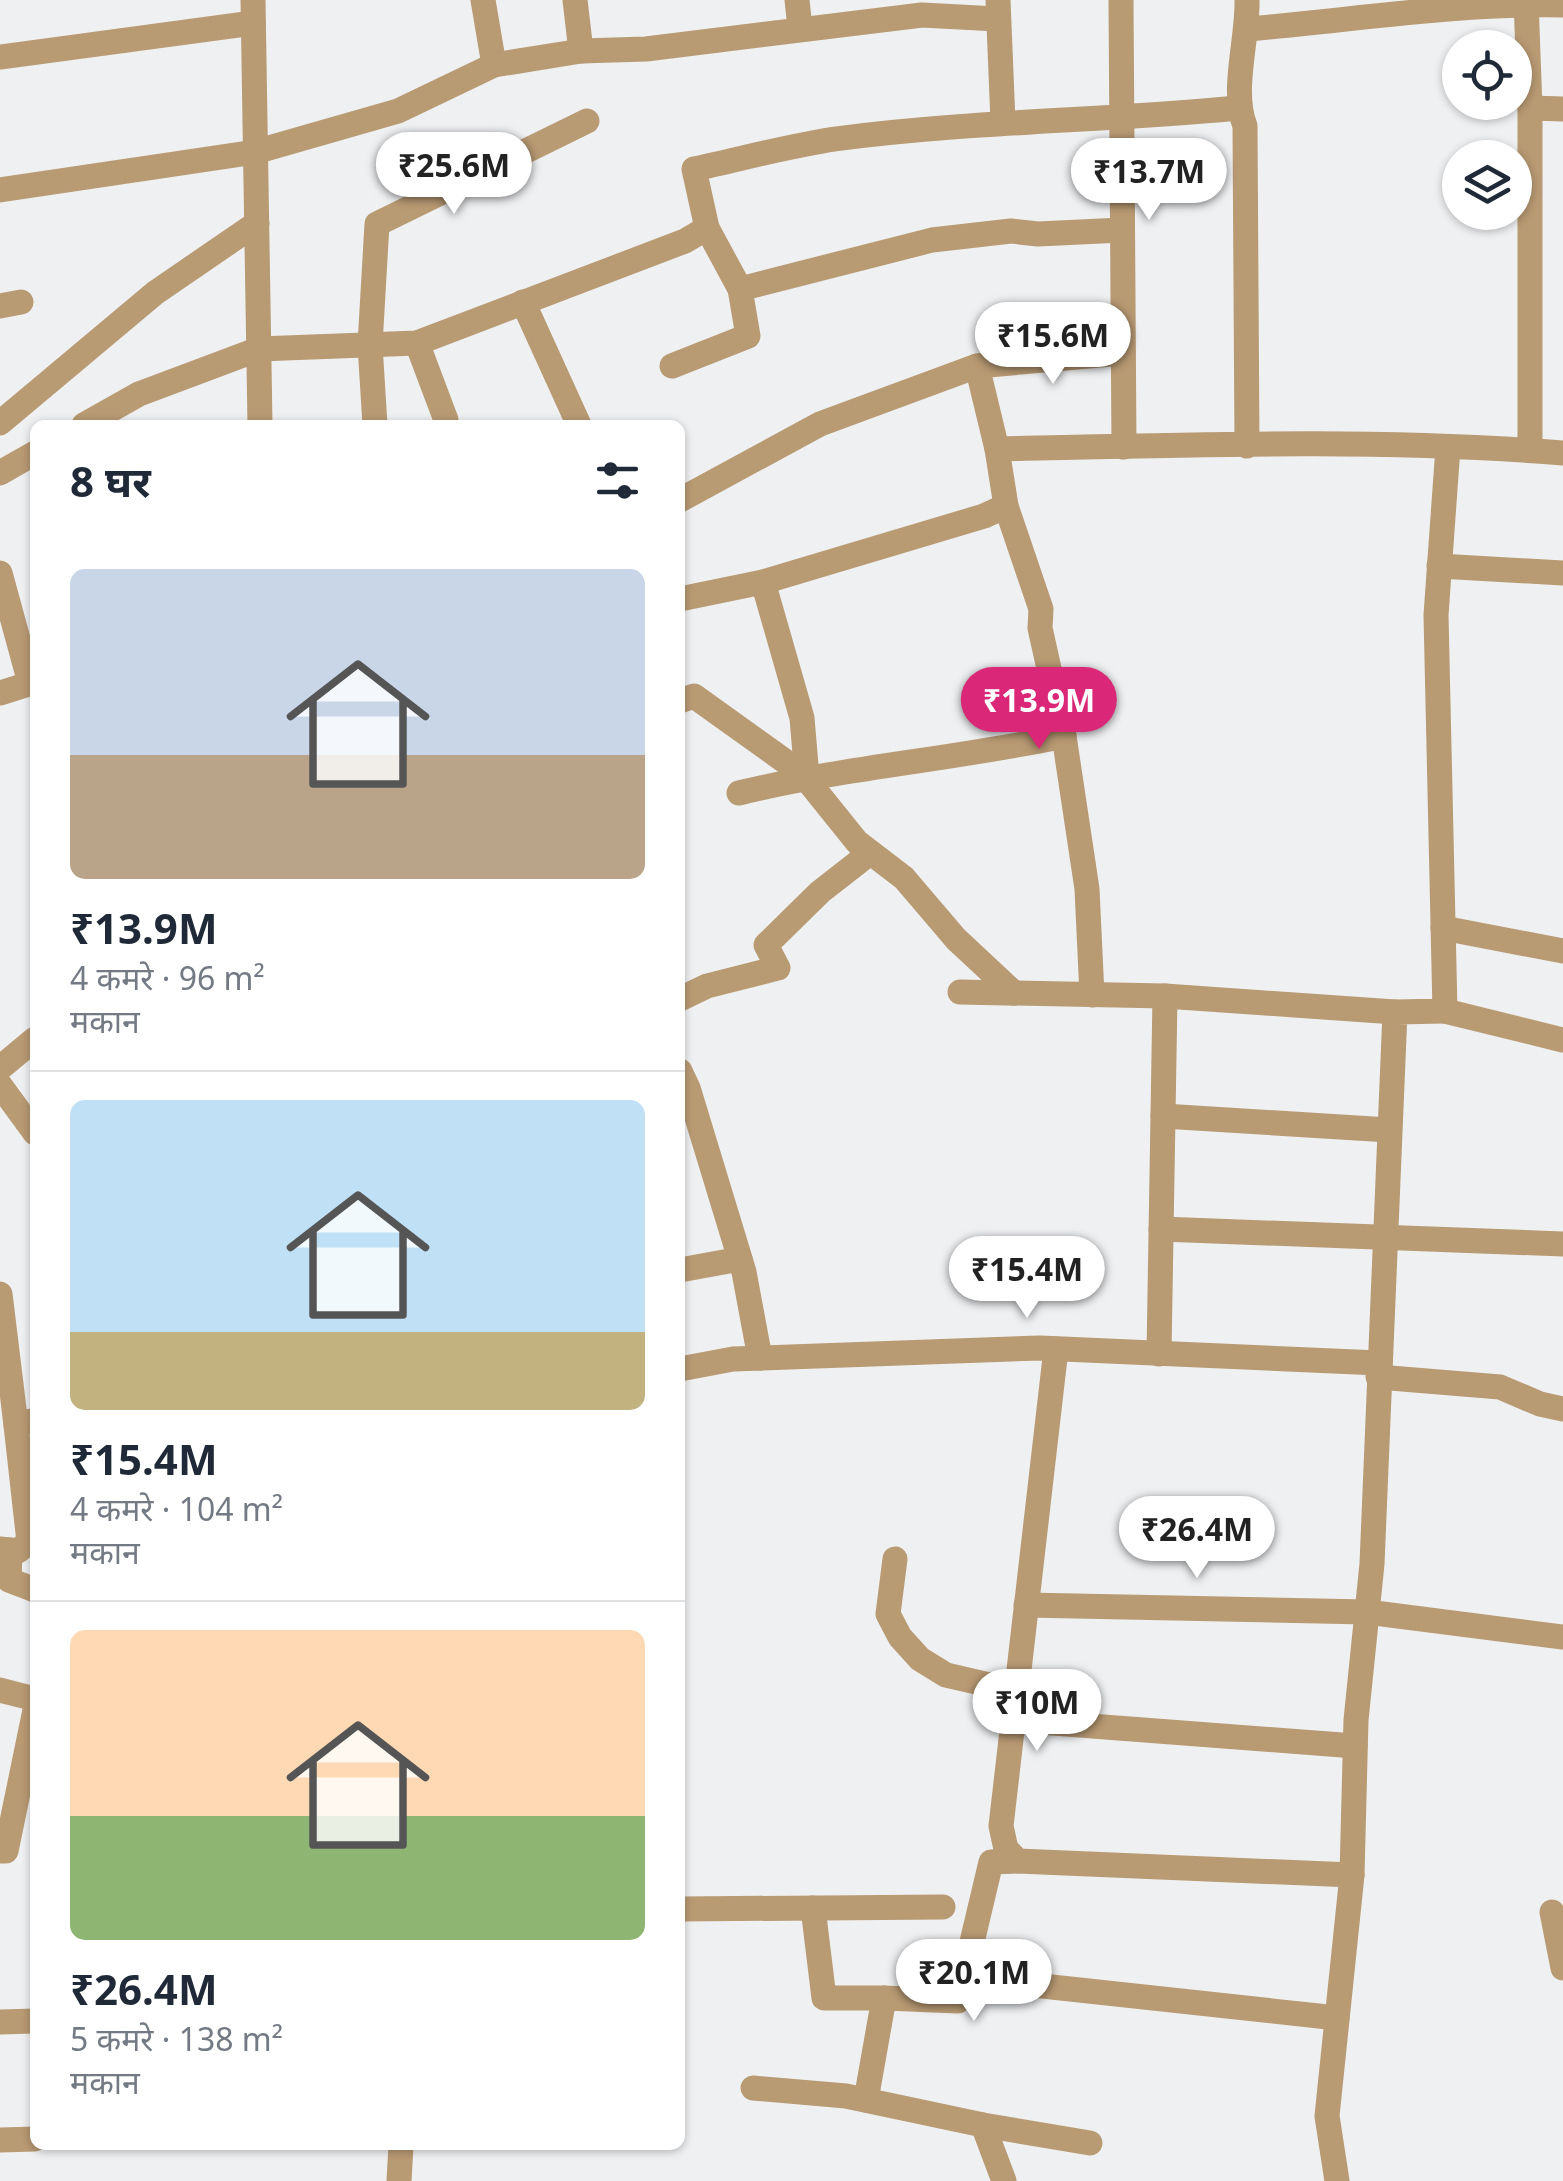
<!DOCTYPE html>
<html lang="hi">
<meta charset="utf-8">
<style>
:root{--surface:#fff;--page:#f2f2f3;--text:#1f2937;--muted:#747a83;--line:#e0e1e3;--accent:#db2777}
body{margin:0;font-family:"Noto Sans","Noto Sans Devanagari",sans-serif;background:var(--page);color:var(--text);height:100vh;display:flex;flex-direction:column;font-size:38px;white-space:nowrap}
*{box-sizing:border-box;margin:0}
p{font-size:32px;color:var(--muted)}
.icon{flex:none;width:55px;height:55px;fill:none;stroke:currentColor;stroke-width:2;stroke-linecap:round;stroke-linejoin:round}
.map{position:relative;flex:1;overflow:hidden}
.drawer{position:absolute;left:30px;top:420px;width:655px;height:1730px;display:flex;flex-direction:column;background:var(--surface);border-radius:15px;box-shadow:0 2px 8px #0004}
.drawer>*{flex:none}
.buttons{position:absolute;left:1442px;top:30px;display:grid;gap:20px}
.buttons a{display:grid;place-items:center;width:90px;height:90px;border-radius:50%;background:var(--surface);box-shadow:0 2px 8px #0004;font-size:50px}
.price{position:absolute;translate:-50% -85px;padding:0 22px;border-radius:35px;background:#fff;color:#222;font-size:32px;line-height:65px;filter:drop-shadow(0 2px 5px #0008)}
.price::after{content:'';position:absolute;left:50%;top:60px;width:30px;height:22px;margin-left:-15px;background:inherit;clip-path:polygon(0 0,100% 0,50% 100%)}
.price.active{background:var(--accent);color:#fff}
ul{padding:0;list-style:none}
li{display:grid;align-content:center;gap:20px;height:530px;padding:0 40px}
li+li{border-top:2px solid var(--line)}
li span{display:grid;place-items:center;height:310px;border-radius:15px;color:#555}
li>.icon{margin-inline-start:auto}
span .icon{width:180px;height:180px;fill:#fffc;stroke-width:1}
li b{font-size:42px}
h2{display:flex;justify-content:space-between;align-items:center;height:120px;padding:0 40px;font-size:42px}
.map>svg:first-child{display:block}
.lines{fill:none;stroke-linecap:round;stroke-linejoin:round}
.minor{stroke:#b89a73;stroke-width:25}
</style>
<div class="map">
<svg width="1563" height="2181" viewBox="0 0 1563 2181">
<rect width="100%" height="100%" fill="#eff0f2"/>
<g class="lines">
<g class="minor">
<polyline points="253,0 260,425"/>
<polyline points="483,0 494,65"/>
<polyline points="575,0 581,51"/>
<polyline points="797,0 800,28"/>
<polyline points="998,0 1003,122"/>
<polyline points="1121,0 1124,447"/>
<polyline points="1526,0 1530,108 1530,450"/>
<path d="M1248 29C1353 20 1457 3 1563 5"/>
<polyline points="0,57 253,23"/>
<polyline points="1530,108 1563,109"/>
<polyline points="0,190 255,152 398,111 494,65 581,51 646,49 922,15 997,19"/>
<polyline points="740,289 932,240 1011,231 1038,234 1122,230"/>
<polyline points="523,302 579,425"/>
<polyline points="0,306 21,302"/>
<polyline points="417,343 446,420"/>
<path d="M672 366 748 336 740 289 707 228 694 169C741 159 788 146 835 139 969 121 1104 121 1238 108"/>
<polyline points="977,366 1123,353"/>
<polyline points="0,423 155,293 257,223"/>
<polyline points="84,425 139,394 259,349 417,343 685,241 707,228"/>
<polyline points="375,425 370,345 377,224 587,121"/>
<path d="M1247 446 1245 126C1231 91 1248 39 1247 0"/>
<polyline points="997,449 1006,506 1041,609 1040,628 1064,736 1087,889 1092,995"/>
<polyline points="0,473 35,453"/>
<path d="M680 500 820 424 977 366 997 449C1185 445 1375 438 1563 453"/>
<polyline points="1439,566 1563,573"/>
<polyline points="0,573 30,683"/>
<polyline points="763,582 802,718 807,777 812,786 857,842 904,878 956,939 1014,993"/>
<polyline points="680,599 763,582 984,516 1006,506"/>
<polyline points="0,693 35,682"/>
<polyline points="680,701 694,696 807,777"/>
<path d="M739 793C846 767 956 759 1064 736"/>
<polyline points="1443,928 1563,951"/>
<polyline points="960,992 1165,996 1395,1012"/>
<polyline points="680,999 707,986 778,968 766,945 820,892 870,853"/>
<polyline points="1445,1011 1563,1040"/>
<polyline points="0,1068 35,1039"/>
<polyline points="680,1071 688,1088 744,1272 760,1358"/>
<polyline points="0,1085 35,1133"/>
<polyline points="1163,1116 1389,1130"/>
<polyline points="1161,1229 1563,1244"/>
<polyline points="680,1270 740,1259"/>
<polyline points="0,1294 16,1425 35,1420"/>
<polyline points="1056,1349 1001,1826 1006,1849 1018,1861 1352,1875"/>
<polyline points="1159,1354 1165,996"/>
<polyline points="680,1369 733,1359 1040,1348 1379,1363"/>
<polyline points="1378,1377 1500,1387 1540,1404 1563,1409"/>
<polyline points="0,1549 18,1551 29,1542 16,1425"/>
<polyline points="10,1550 9,1580 35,1590"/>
<polyline points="895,1559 888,1614 900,1637 920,1659 946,1675 1016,1691"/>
<polyline points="1026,1605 1367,1612 1563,1637"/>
<polyline points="0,1690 35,1699"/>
<polyline points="1013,1720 1355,1746"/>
<polyline points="0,1851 6,1851 35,1710"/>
<polyline points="813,1908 824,1998 884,1998"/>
<polyline points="680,1909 943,1907"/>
<polyline points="1552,1912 1563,1968"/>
<polyline points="1024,1984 1337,2018"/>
<polyline points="0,2022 35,2021"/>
<polyline points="753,2088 846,2096 983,2125 1004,2181"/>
<polyline points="866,2100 884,1998 958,2001 991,1862 1018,1861"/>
<polyline points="983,2125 1090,2143"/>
<polyline points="0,2140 35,2139"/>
<polyline points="399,2181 401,2145"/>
<polyline points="1337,2181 1327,2116 1352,1875 1356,1720 1372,1564 1395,1012 1445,1011 1436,615 1448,447"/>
</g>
</g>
</svg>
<div class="buttons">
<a><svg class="icon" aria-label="locate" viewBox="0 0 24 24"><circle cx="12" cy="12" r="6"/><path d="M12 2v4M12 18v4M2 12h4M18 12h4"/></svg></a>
<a><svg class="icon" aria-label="layers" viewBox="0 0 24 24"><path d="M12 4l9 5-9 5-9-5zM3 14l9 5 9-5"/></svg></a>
</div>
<b class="price" style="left:454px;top:217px">₹25.6M</b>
<b class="price" style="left:1149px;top:223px">₹13.7M</b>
<b class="price" style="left:1053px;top:387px">₹15.6M</b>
<b class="price active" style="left:1039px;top:752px">₹13.9M</b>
<b class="price" style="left:1027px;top:1321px">₹15.4M</b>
<b class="price" style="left:1197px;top:1581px">₹26.4M</b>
<b class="price" style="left:1037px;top:1754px">₹10M</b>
<b class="price" style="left:974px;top:2024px">₹20.1M</b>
<section class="drawer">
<h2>8 घर<svg class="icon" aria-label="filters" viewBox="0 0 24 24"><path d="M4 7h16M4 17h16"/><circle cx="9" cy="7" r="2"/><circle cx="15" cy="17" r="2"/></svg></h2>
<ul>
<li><span style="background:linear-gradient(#c9d6e8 60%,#b9a48a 0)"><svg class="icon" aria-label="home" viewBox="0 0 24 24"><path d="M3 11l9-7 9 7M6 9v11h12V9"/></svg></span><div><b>₹13.9M</b><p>4 कमरे · 96 m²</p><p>मकान</p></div></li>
<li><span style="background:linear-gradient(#bfe0f5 75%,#c2b280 0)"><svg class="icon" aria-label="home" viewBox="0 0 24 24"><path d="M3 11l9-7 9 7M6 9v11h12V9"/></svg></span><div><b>₹15.4M</b><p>4 कमरे · 104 m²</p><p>मकान</p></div></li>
<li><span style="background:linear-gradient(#ffd9b3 60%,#8fb573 0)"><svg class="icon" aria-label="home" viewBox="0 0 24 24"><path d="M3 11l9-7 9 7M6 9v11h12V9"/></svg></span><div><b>₹26.4M</b><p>5 कमरे · 138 m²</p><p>मकान</p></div></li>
</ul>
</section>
</div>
